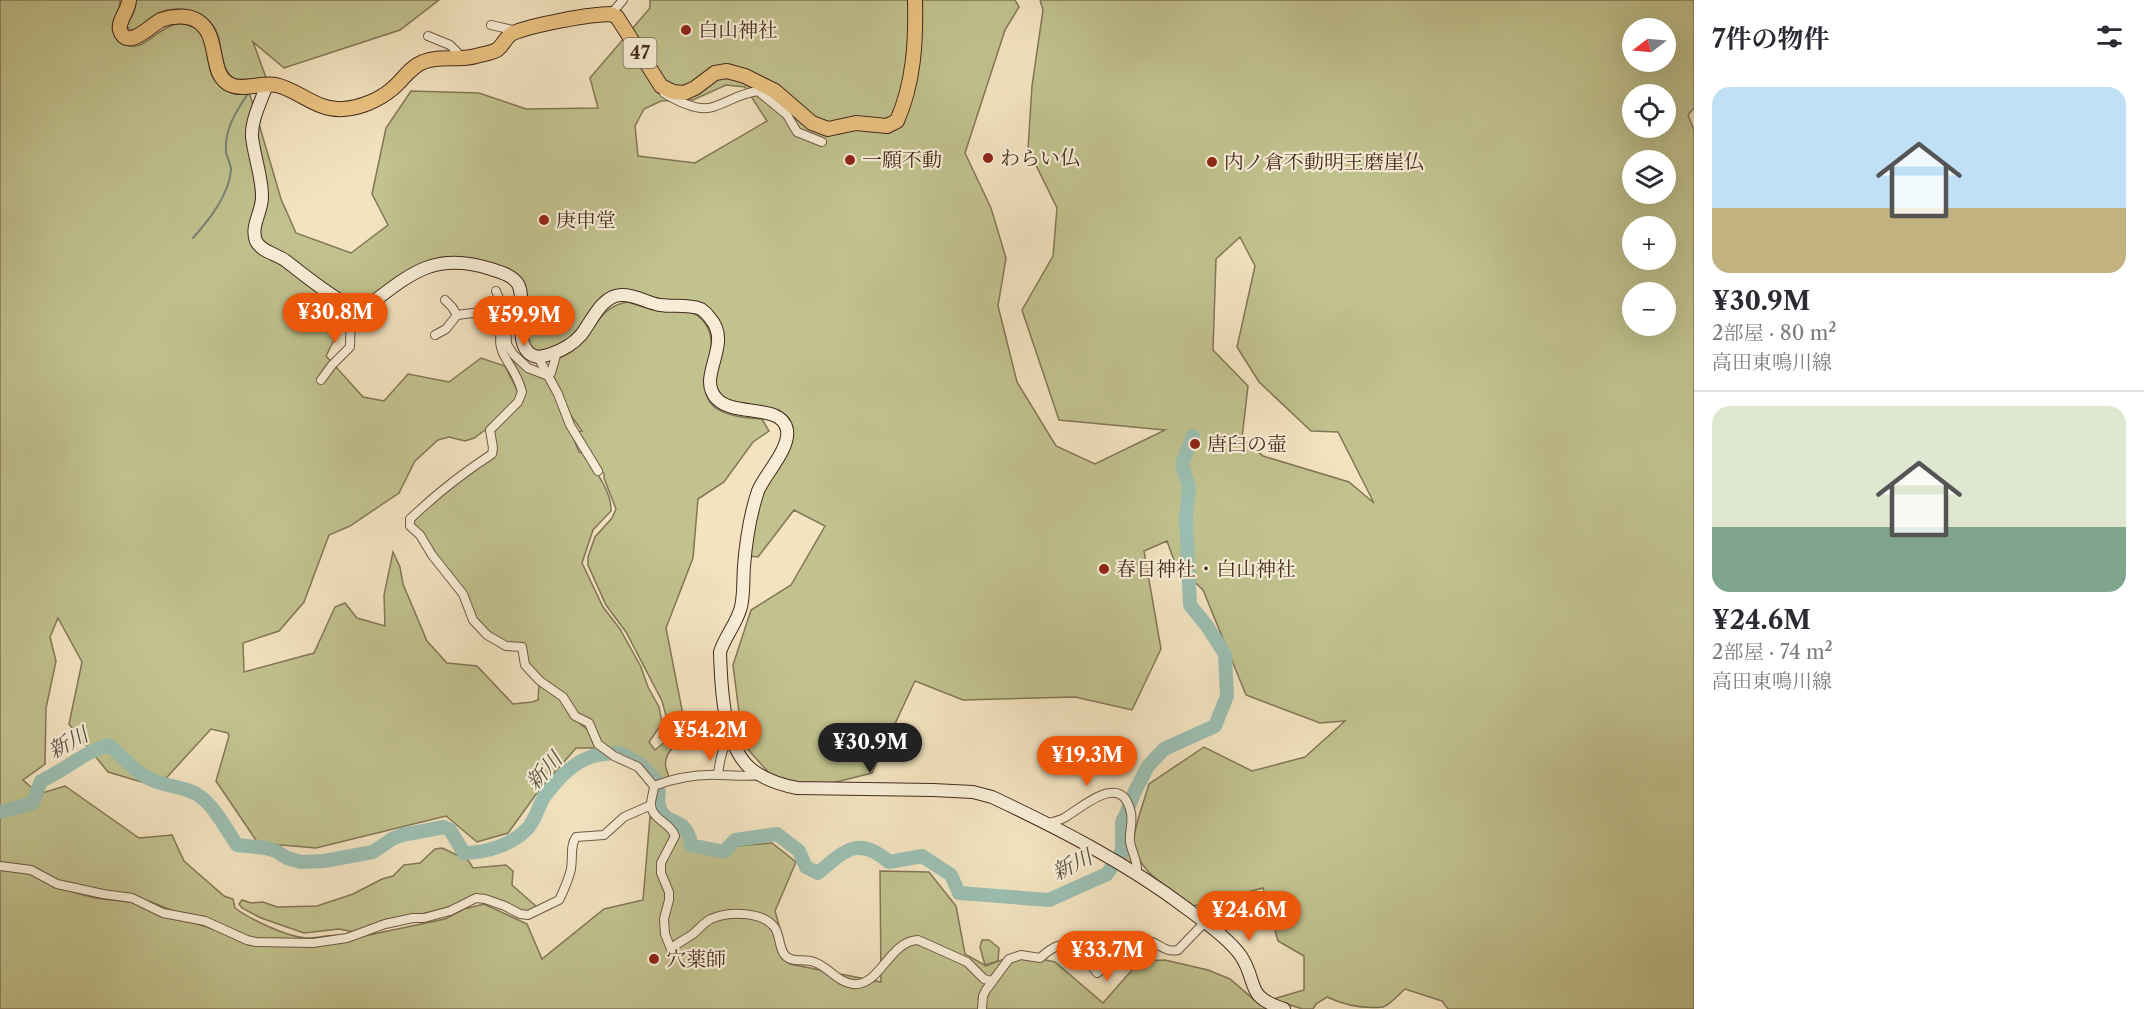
<!DOCTYPE html>
<html lang="ja">
<meta charset="utf-8">
<style>
:root{--surface:#fff;--page:#f7f7f7;--text:#2b2b33;--muted:#7c7c81;--line:#e1e1e2;--accent:#ea580c}
body{margin:0;font-family:"Libre Caslon Text","Noto Serif JP",serif;background:var(--page);color:var(--text);height:100vh;display:flex;flex-direction:column;font-size:22px;white-space:nowrap}
*{box-sizing:border-box;margin:0}
p{font-size:20px;color:var(--muted)}
.icon{flex:none;width:33px;height:33px;fill:none;stroke:currentColor;stroke-width:2;stroke-linecap:round;stroke-linejoin:round}
.map{position:relative;flex:1;overflow:hidden}
.details{display:flex;flex-direction:column;background:var(--surface);width:450px}
.details>*{flex:none}
.needle{width:39px;rotate:254deg}
.tools{position:absolute;left:1622px;top:18px;display:grid;gap:12px}
.tools a{display:grid;place-items:center;width:54px;height:54px;border-radius:50%;background:var(--surface);box-shadow:0 6px 24px #0002;font-size:30px}
.price{position:absolute;translate:-50% -51px;padding:0 14px;border-radius:21px;background:var(--accent);color:#fff;font-size:20px;line-height:39px;filter:drop-shadow(0 2px 3px #0008)}
.price::after{content:'';position:absolute;left:50%;top:36px;width:18px;height:14px;margin-left:-9px;background:inherit;clip-path:polygon(0 0,100% 0,50% 100%)}
.price.on{background:#222;color:#fff}
ul{padding:0;list-style:none}
li{display:grid;align-content:center;gap:12px;height:318px;padding:0 18px}
li+li{border-top:2px solid var(--line)}
li span{display:grid;place-items:center;height:186px;border-radius:18px;color:#555}
li>.icon{margin-inline-start:auto}
span .icon{width:108px;height:108px;fill:#fffc;stroke-width:1}
li b{font-size:26px}
h2{display:flex;justify-content:space-between;align-items:center;height:72px;padding:0 18px;font-size:26px}
main{display:flex;flex:1;min-height:0}
.map>svg:first-child{display:block}
.green{fill:#c1c28e;stroke:#837656;stroke-width:1.5;fill-rule:evenodd}
.lines{fill:none;stroke-linecap:round;stroke-linejoin:round}
.stream{stroke:#798376;stroke-width:2}
.river{stroke:#9bbeb1;stroke-width:14}
.street-casing{stroke:#705846;stroke-width:10}
.secondary-casing{stroke:#452a1d;stroke-width:14}
.primary-casing{stroke:#452a1d;stroke-width:16}
.street{stroke:#f7edd6;stroke-width:8}
.secondary{stroke:#f7edd6;stroke-width:12}
.primary{stroke:#eac280;stroke-width:14}
.poi-dot{fill:#8f2418;stroke:#f7edd6;stroke-width:2}
.labels{text-anchor:middle;stroke-width:4.5;stroke-linejoin:round;paint-order:stroke}
.shield{fill:#f7edd6;stroke:#7a6454;stroke-width:1.5}
.shield-label{font-size:18px;font-weight:bold;fill:#452a1d}
.poi-label{font-size:20px;fill:#452a1d;stroke:#f7edd6;text-anchor:start}
.water-label{font-size:21px;font-style:italic;fill:#5a4f42;stroke:#f7edd6}
</style>
<main>
<div class="map">
<svg width="1694" height="1009" viewBox="0 0 1694 1009">
<rect width="100%" height="100%" fill="#f3e3c0"/>
<filter id="stains"><feTurbulence type="fractalNoise" baseFrequency=".00333" numOctaves="4"/><feColorMatrix values="0 0 0 0 .2 0 0 0 0 .09 0 0 0 0 .02 0 0 0 .5 -.17"/></filter>
<radialGradient id="worn" r=".72"><stop offset=".6" stop-color="#630" stop-opacity="0"/><stop offset="1" stop-color="#630" stop-opacity=".3"/></radialGradient>
<g class="green">
<path d="M0 0H120C121 11 110 19 113 30 115 43 130 50 142 44 159 35 174 14 196 29 209 39 206 62 212 76 215 82 219 86 224 90L242 91 250 95 254 108 258 194 250 233 304 283 349 311 326 356 363 397 384 401 408 374 449 382 481 358 505 366 519 394 499 420 474 438 465 441 449 437 438 440 415 461 399 493 350 526 329 535 304 602 279 631 243 643 244 672 314 653 335 607 345 603 357 618 385 626 384 595 393 552 400 567 403 584 427 641 447 663 477 666 513 704 532 702 538 700 539 684 560 698 572 717 589 731 599 748H576L537 793 508 833 477 842 446 816 316 848 258 843 216 781 229 736 228 733 211 729 158 787 108 772 69 724 82 662 58 618 50 637 56 661 46 708 45 764 23 780 39 794 65 786 139 838 172 835 184 861 224 896 233 899 235 908C250 919 287 937 306 938 319 938 331 934 344 935L304 941 259 940 188 917 151 902 60 882 38 869 0 864Z"/>
<path d="M136 0H439L400 30 284 68 253 42 267 80 234 79C217 66 225 40 212 24 199 7 171 5 153 16 146 21 139 30 130 30L127 26 134 12Z"/>
<path d="M650 0H1015L1019 7 1005 30 965 153 991 208 1006 258 998 306 1017 382 1056 446 1095 464 1165 430 1059 420 1022 310 1053 256 1057 208 1028 149 1032 86 1043 10 1040 0H1694V108L1688 115 1694 130V1009H1448L1442 1001 1405 989C1398 995 1391 1004 1383 1007 1363 1009 1344 1005 1327 997L1316 1004 1313 1009H1302L1273 999 1304 990V956L1278 941 1263 888 1194 906C1173 890 1132 870 1134 839 1135 824 1145 799 1149 784L1204 747 1252 771 1305 757 1345 721 1320 723 1246 695 1203 590 1175 563 1167 541 1144 551 1161 649 1132 710 1075 697 963 700 915 681 872 773 832 783H798L782 780 770 774 743 744 733 665 751 610 791 585 825 526 794 510 758 557 750 556C751 535 756 511 764 492 773 468 800 447 788 420 773 415 730 406 720 395 703 377 741 342 713 314 710 311 707 306 703 305 692 301 678 303 667 301 652 298 633 288 618 290 595 292 583 330 564 343 557 348 547 349 538 351L531 348 526 339 525 295 499 266 472 258 443 257 427 261 412 270 366 301 353 302 266 245 262 241 260 233 261 152 257 136 259 124 281 199 296 233 351 253 388 225 372 194 386 128 411 91 479 93 526 109 598 108 590 78 650 8ZM1632 28H1665V62H1632ZM726 85 745 87 767 121 695 163 638 156 635 126 644 109 661 101 693 100ZM1632 94H1665V128H1632ZM1632 160H1665V194H1632ZM1632 226H1665V260H1632ZM1240 237 1255 266 1237 347 1259 382 1311 431 1338 432 1374 503 1349 482 1263 456 1242 438 1248 386 1213 350 1216 259ZM1632 292H1665V326H1632Z"/>
<path d="M627 302C638 305 648 309 659 310 671 312 690 308 699 317 740 350 656 415 762 419L769 431 753 442 724 482 698 499 693 558 666 628 682 710 696 726 698 735 687 742 689 736 688 730 682 725 677 727 659 738 665 728 667 719 662 701 626 632 606 605 588 565V557L595 537 612 518 616 509 604 478V473L600 470 577 432 582 431 567 410 551 380 557 359C564 355 573 352 578 346 596 328 600 307 627 302Z"/>
<path d="M506 347 547 381 560 405 579 452 583 453C594 469 612 491 611 511L593 530 582 563 603 607 620 629 641 667 648 687 659 707 662 723 649 742 655 750 678 731 683 733V739C674 746 663 755 666 768 667 771 668 774 669 778L655 783 601 744 577 713 527 664 526 648 506 644 483 630 413 522 439 496 495 454 494 432 523 398 503 348Z"/>
<path d="M1124 809 1127 823V845L1135 867 1114 856C1120 841 1109 820 1124 809Z"/>
<polygon points="650,817 685,828 689,850 772,843 796,862 775,911 790,964 881,982 880,871 929,872 956,906 965,954 986,966 1017,954 1055,962 1103,1003 1140,961 1165,960 1208,970 1230,979 1258,1003 1273,1009 0,1009 0,868 36,873 73,892 95,898 137,903 218,931 244,943 259,945 345,940 445,919 464,909 484,904 527,924 542,959 604,909 643,900"/>
<polygon points="442,848 468,860 473,868 506,865 513,871 512,885 537,907 526,913 486,897 354,932 339,929 304,933 261,918 242,908 239,904 242,900 251,903 263,902 277,907 317,906 353,894 382,879 393,876 404,865 420,863 435,849"/>
<polygon points="982,940 989,940 999,948 998,961 985,965 980,947"/>
</g>
<g class="lines">
<path class="stream" d="M193 238C209 220 229 195 231 170 231 164 227 158 226 152 224 129 237 110 249 92"/>
<path class="river" d="M0 812 33 803 41 781C65 770 84 752 109 745 124 758 138 776 157 782 171 787 188 787 201 797 216 809 226 829 237 845L266 848 276 851 287 858 301 862 324 861 373 852 392 839 402 835 444 827 450 830 464 853C485 853 512 845 527 829 535 821 538 807 544 797 559 777 579 755 605 754 610 754 614 752 619 753 624 754 630 759 635 761 643 766 653 775 657 784 661 791 657 798 659 806 665 828 687 814 691 845L724 852 735 840 777 834 799 851 806 867 818 873C844 851 858 835 889 862L922 856 951 875 959 893 1049 900 1107 874 1122 852V824L1135 791 1148 766 1164 749 1215 726 1227 696 1225 654 1207 626 1190 605 1186 517 1189 487 1182 464 1193 436"/>
<g class="street-casing">
<g id="street">
<polyline points="611,14 623,0"/>
<polyline points="491,25 517,31"/>
<polyline points="428,36 450,45 457,52 457,59"/>
<path d="M664 93C677 101 697 112 713 107 731 101 738 94 758 91L787 115 797 132 822 142"/>
<polyline points="496,291 506,314 507,344 513,354 528,368 546,375 551,373 557,352"/>
<polyline points="445,300 452,307 457,315 504,309"/>
<path d="M506 314C489 358 513 356 522 392L518 402 490 430 493 448 492 454C463 473 435 495 410 519V526L420 535 432 555 463 594 473 620 487 635 506 646 522 647 525 665 540 681 563 697 575 716 589 723 598 744 614 756 638 767 654 786C654 792 650 801 651 806 653 820 671 823 675 836L661 863V873L669 892V900L664 919 665 934 671 949C677 943 686 939 693 934 699 929 704 922 711 919 728 911 763 911 775 928 780 936 779 947 784 954 791 964 804 958 814 962 829 967 837 982 853 984 880 987 889 941 918 940L967 962 984 979 992 981"/>
<polyline points="435,335 446,329 457,315"/>
<polyline points="538,357 558,394 570,425 598,471"/>
<polyline points="321,380 332,365 350,347 351,307"/>
<path d="M718 774C720 762 721 746 732 739"/>
<path d="M654 786C675 778 696 774 719 775 733 775 746 777 761 775"/>
<path d="M1046 824C1052 822 1058 821 1064 818 1083 807 1122 770 1131 813 1133 822 1129 832 1130 842 1132 853 1138 861 1137 873"/>
<path d="M0 866 31 870 57 884 103 894 132 898 163 913 205 921 247 940 256 942 313 943 347 938 385 924 413 918H424L450 911 476 898 485 899 505 906 520 914 528 915 559 900C563 892 567 883 570 873 574 861 569 847 576 837L604 835 624 817 651 805"/>
<path d="M982 1009 983 996 986 990 1009 959 1021 955 1040 958C1050 949 1060 942 1074 944L1097 973C1112 965 1130 938 1148 941 1160 943 1164 953 1178 950L1205 922"/>
</g>
</g>
<g class="secondary-casing">
<path id="secondary" d="M267 84C262 100 251 119 252 137 254 156 262 176 262 196 263 210 250 226 256 241 261 252 277 254 286 261 307 277 327 294 350 306 356 309 362 307 368 306 411 273 435 251 491 269 500 272 512 275 518 284 528 302 509 352 538 357 542 357 547 355 551 354 563 350 573 344 581 335 592 321 601 296 621 295 635 294 647 303 660 305 673 307 688 304 701 309 704 311 708 315 710 318 734 345 695 377 717 399 734 417 782 403 787 430 790 449 765 474 758 491 750 515 746 541 744 566 743 580 744 594 741 607 737 623 725 636 720 652 721 686 723 744 750 768 763 779 781 785 797 788L933 790 973 792 992 797C1058 828 1128 864 1186 908 1198 917 1211 926 1222 936 1229 942 1236 949 1241 956 1259 984 1244 996 1284 1009"/>
</g>
<g class="primary-casing">
<path id="primary" d="M129 0C129 10 118 20 120 30 127 52 152 24 161 20 172 16 186 15 196 20 222 34 207 75 231 85 244 91 261 82 276 85 299 90 317 111 343 109 360 108 379 100 392 89 403 80 410 67 423 62 439 55 459 61 476 56 483 54 493 53 498 49 504 44 506 36 513 33 532 25 590 14 611 14L617 17 661 86 673 92 684 93 695 88 715 73 727 71 745 76 775 91 812 123 828 129 856 123 887 126 897 121C914 82 916 42 915 0"/>
</g>
<use href="#street" class="street"/>
<use href="#secondary" class="secondary"/>
<use href="#primary" class="primary"/>
</g>
<g class="poi-dot">
<circle cx="686" cy="30" r="6"/>
<circle cx="988" cy="158" r="6"/>
<circle cx="850" cy="160" r="6"/>
<circle cx="1212" cy="162" r="6"/>
<circle cx="544" cy="220" r="6"/>
<circle cx="1195" cy="444" r="6"/>
<circle cx="1104" cy="569" r="6"/>
<circle cx="654" cy="959" r="6"/>
</g>
<g class="labels">
<rect class="shield" x="623.5" y="38" width="33" height="30" rx="4.5"/>
<g class="shield-label">
<text x="640" y="59">47</text>
</g>
<g class="poi-label">
<text x="698" y="37">白山神社</text>
<text x="1000" y="165">わらい仏</text>
<text x="862" y="167">一願不動</text>
<text x="1224" y="169">内ノ倉不動明王磨崖仏</text>
<text x="556" y="227">庚申堂</text>
<text x="1207" y="451">唐臼の壷</text>
<text x="1116" y="576">春日神社・白山神社</text>
<text x="666" y="966">穴薬師</text>
</g>
<g class="water-label">
<text transform="translate(68 743) rotate(-28)" y="7">新川</text>
<text transform="translate(544 771) rotate(-48)" y="7">新川</text>
<text transform="translate(1072 865) rotate(-26)" y="7">新川</text>
</g>
</g>
<rect width="100%" height="100%" filter="url(#stains)"/>
<rect width="100%" height="100%" fill="url(#worn)"/>
</svg>
<div class="tools">
<a><svg class="needle" viewBox="-14 -14 28 28"><path d="M0-13l5 13h-10z" fill="#e53935"/><path d="M0 13l5-13h-10z" fill="#7c7c81"/></svg></a>
<a><svg class="icon" aria-label="locate" viewBox="0 0 24 24"><circle cx="12" cy="12" r="6"/><path d="M12 2v4M12 18v4M2 12h4M18 12h4"/></svg></a>
<a><svg class="icon" aria-label="layers" viewBox="0 0 24 24"><path d="M12 4l9 5-9 5-9-5zM3 14l9 5 9-5"/></svg></a>
<a>+</a>
<a>−</a>
</div>
<b class="price" style="left:335px;top:344px">¥30.8M</b>
<b class="price" style="left:524px;top:347px">¥59.9M</b>
<b class="price" style="left:710px;top:762px">¥54.2M</b>
<b class="price on" style="left:870px;top:774px">¥30.9M</b>
<b class="price" style="left:1087px;top:787px">¥19.3M</b>
<b class="price" style="left:1249px;top:942px">¥24.6M</b>
<b class="price" style="left:1107px;top:982px">¥33.7M</b>
</div>
<section class="details">
<h2>7件の物件<svg class="icon" aria-label="filters" viewBox="0 0 24 24"><path d="M4 7h16M4 17h16"/><circle cx="9" cy="7" r="2"/><circle cx="15" cy="17" r="2"/></svg></h2>
<ul>
<li><span style="background:linear-gradient(#bfe0f5 65%,#c2b280 0)"><svg class="icon" aria-label="home" viewBox="0 0 24 24"><path d="M3 11l9-7 9 7M6 9v11h12V9"/></svg></span><div><b>¥30.9M</b><p>2部屋 · 80 m²</p><p>高田東鳴川線</p></div></li>
<li><span style="background:linear-gradient(#dfe7d0 65%,#7fa58c 0)"><svg class="icon" aria-label="home" viewBox="0 0 24 24"><path d="M3 11l9-7 9 7M6 9v11h12V9"/></svg></span><div><b>¥24.6M</b><p>2部屋 · 74 m²</p><p>高田東鳴川線</p></div></li>
</ul>
</section>
</main>
